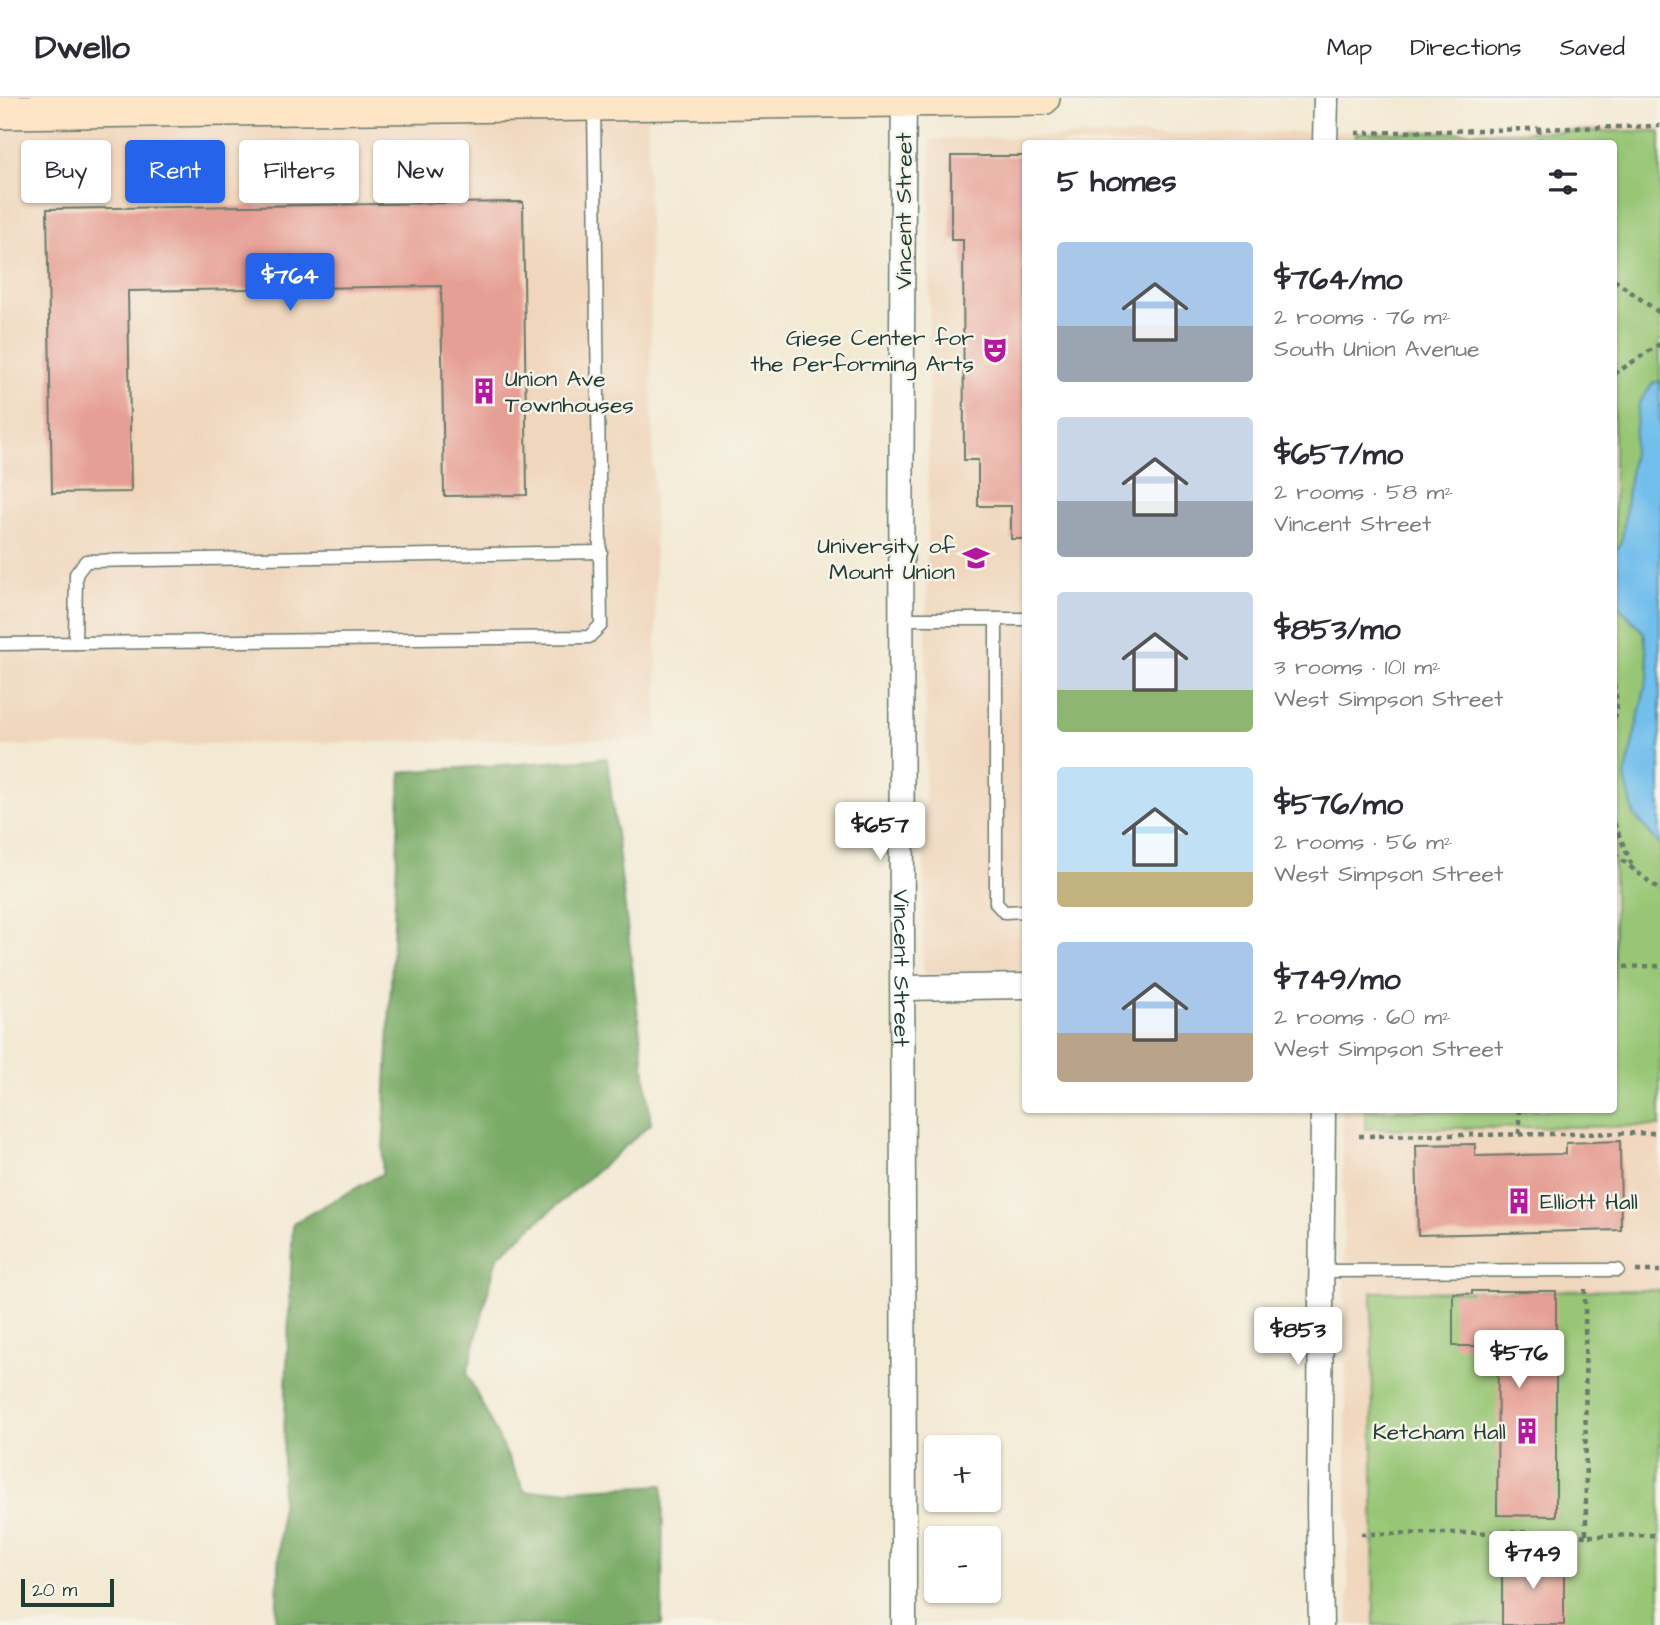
<!DOCTYPE html>
<meta charset="utf-8">
<style>
:root{--surface:#fff;--page:#f7f7f7;--text:#2b2b33;--muted:#7c7c81;--line:#e1e1e2;--accent:#2563eb}
body{margin:0;font-family:"Architects Daughter",sans-serif;background:var(--page);color:var(--text);height:100vh;display:flex;flex-direction:column;font-size:26px;white-space:nowrap}
*{box-sizing:border-box;margin:0}
p{font-size:23px;color:var(--muted)}
.icon{flex:none;width:38px;height:38px;fill:none;stroke:currentColor;stroke-width:2;stroke-linecap:round;stroke-linejoin:round}
.map{position:relative;flex:1;overflow:hidden}
.side{position:absolute;left:1022px;top:42px;width:595px;height:973px;display:flex;flex-direction:column;background:var(--surface);border-radius:7px;box-shadow:0 2px 5px #0004}
.side>*{flex:none}
.hud{position:absolute;left:21px;top:42px;width:665px;height:63px;display:flex;gap:14px}
.tools{position:absolute;left:924px;top:1337px;display:grid;gap:14px}
.tools a{display:grid;place-items:center;width:77px;height:77px;border-radius:7px;background:var(--surface);box-shadow:0 2px 5px #0004;font-size:35px}
.scale{position:absolute;left:21px;bottom:18px;width:93px;box-sizing:border-box;padding-left:7px;border:4px solid #1f3d34;border-top:0;font-size:19px;line-height:24px;white-space:nowrap;color:#1f3d34;-webkit-text-stroke:5px #f7f3e8;paint-order:stroke}
.price{position:absolute;translate:-50% -60px;padding:0 16px;border-radius:7px;background:#fff;color:#222;font-size:23px;line-height:46px;filter:drop-shadow(0 2px 4px #0008)}
.price::after{content:'';position:absolute;left:50%;top:42px;width:21px;height:16px;margin-left:-10px;background:inherit;clip-path:polygon(0 0,100% 0,50% 100%)}
.price.selected{background:var(--accent);color:#fff}
ul{padding:0;list-style:none}
li{display:flex;align-items:center;gap:21px;height:175px;padding:0 35px}
li span{display:grid;place-items:center;flex:none;width:196px;height:140px;border-radius:7px;color:#555}
li>.icon{margin-inline-start:auto}
span .icon{width:84px;height:84px;fill:#fffc;stroke-width:1}
li b{font-size:30px}
h2{display:flex;justify-content:space-between;align-items:center;height:84px;padding:0 35px;font-size:30px}
.pill{padding:0 24px;border-radius:7px;background:var(--surface);box-shadow:0 2px 5px #0004;font-size:24px;line-height:63px}
.pill.selected{background:var(--accent);color:#fff}
header{display:flex;align-items:center;gap:42px;box-sizing:border-box;height:98px;padding:0 35px;background:var(--surface);border-bottom:2px solid var(--line)}
header strong{font-size:33px}
nav{display:flex;gap:38px;margin-inline-start:auto;font-size:24px}
.map>svg:first-child{display:block}
.built{fill:#f0d6bc}
.green{fill:#97c674;stroke:#5b8254;stroke-width:2}
.forest{fill:#79ab66;stroke:#4c744d;stroke-width:2}
.water{fill:#73bfec;stroke:#497e90;stroke-width:2}
.building{fill:#e69f94}
.lines{fill:none;stroke-linecap:round;stroke-linejoin:round}
.lane-casing{stroke:#697a6c;stroke-width:15}
.street-casing{stroke:#697a6c;stroke-width:27}
.secondary-casing{stroke:#697a6c;stroke-width:36}
.path{stroke:#697a6c;stroke-width:4.5;stroke-dasharray:5 5;stroke-linecap:butt}
.lane{stroke:#fff;stroke-width:12}
.street{stroke:#fff;stroke-width:24}
.secondary{stroke:#fde5c5;stroke-width:33}
.labels{text-anchor:middle;stroke-width:5;stroke-linejoin:round;paint-order:stroke}
.street-label{font-size:23px;fill:#1f3d34;stroke:#f7f3e8}
.poi-label{font-size:23px;fill:#1f3d34;stroke:#f7f3e8;text-anchor:end}
</style>
<header>
<strong>Dwello</strong>
<nav><a>Map</a><a>Directions</a><a>Saved</a></nav>
</header>
<div class="map">
<svg width="1660" height="1527" viewBox="0 0 1660 1527">
<rect width="100%" height="100%" fill="#f7f3e8"/>
<filter id="ink" filterUnits="userSpaceOnUse"><feTurbulence type="fractalNoise" baseFrequency=".0143" numOctaves="2"/><feDisplacementMap in="SourceGraphic" scale="14" xChannelSelector="R" yChannelSelector="G"/><feConvolveMatrix kernelMatrix="1 2 1 2 8 2 1 2 1" color-interpolation-filters="sRGB"/></filter>
<filter id="wash" filterUnits="userSpaceOnUse"><feTurbulence type="fractalNoise" baseFrequency=".00686" numOctaves="4" result="noise"/><feDisplacementMap in="SourceGraphic" scale="28" xChannelSelector="R" yChannelSelector="G"/><feGaussianBlur stdDeviation="1.57" result="paint"/><feColorMatrix in="noise" values="0 0 0 0 0 0 0 0 0 0 0 0 0 0 0 0 0 1.4 0 .05"/><feComposite in="paint" operator="in"/></filter>
<g filter="url(#wash)">
<rect width="100%" height="100%" fill="#f3ead4"/>
<g class="built">
<polygon points="647,6 658,641 0,648 0,14"/>
<polygon points="1660,28 1660,1527 1349,1527 1342,1012 1614,1012 1614,46 1026,46 1025,875 923,876 931,41"/>
</g>
<g class="green">
<polygon points="1660,33 1660,1028 1365,1031 1365,1012 1614,1012 1614,46 1356,46 1356,35"/>
<polygon points="1660,1192 1660,1527 1374,1527 1372,1194"/>
</g>
<polygon class="forest" points="607,660 651,1026 497,1159 467,1276 525,1394 663,1387 662,1527 276,1527 293,1125 382,1076 401,674"/>
<polygon class="water" points="1660,283 1660,747 1634,717 1625,679 1649,573 1644,535 1614,503 1614,452 1619,449 1622,440 1639,305 1653,285"/>
<g id="blocks">
<g class="building">
<polygon points="951,58 1026,58 1026,441 1011,441 1011,408 978,408 978,362 964,362 963,142 951,142"/>
<polygon points="523,104 527,397 444,398 441,188 128,193 131,394 52,395 47,111"/>
<polygon points="1620,1043 1621,1132 1418,1137 1416,1047 1475,1046 1475,1058 1566,1056 1566,1045"/>
<polygon points="1472,1193 1556,1193 1556,1418 1497,1417 1498,1248 1453,1248 1453,1195 1472,1196"/>
<polygon points="1529,1452 1553,1452 1553,1465 1564,1465 1564,1527 1502,1527 1502,1464 1528,1464"/>
</g>
</g>
</g>
<g filter="url(#ink)">
<use href="#blocks" fill-opacity="0" stroke="#697a6c" stroke-width="2"/>
<g class="lines">
<g class="lane-casing">
<g id="lane">
<polyline points="901,521 1026,521"/>
<polyline points="996,521 996,805 1004,814 1026,813"/>
<polyline points="75,545 76,476 86,463 601,454"/>
<polyline points="0,546 589,539 601,527 594,7"/>
<polyline points="1321,1173 1618,1172"/>
</g>
</g>
<g class="street-casing">
<g id="street">
<path id="s1" d="M904 2C898 510 904 1019 904 1527"/>
<polyline points="1325,46 1326,0"/>
<polyline points="904,890 1026,888"/>
<polyline points="1321,1527 1319,1409 1323,1012"/>
</g>
</g>
<g class="secondary-casing">
<polyline id="secondary" points="0,14 1043,0"/>
</g>
<g class="path">
<polyline points="1539,30 1540,46"/>
<polyline points="1356,35 1660,28"/>
<polyline points="1614,182 1660,215"/>
<polyline points="1614,276 1660,246"/>
<polyline points="1614,586 1617,605 1614,622"/>
<polyline points="1614,725 1634,772"/>
<polyline points="1614,756 1660,792"/>
<polyline points="1614,869 1660,868"/>
<polyline points="1519,1036 1519,1012"/>
<polyline points="1359,1038 1660,1035"/>
<polyline points="1636,1173 1660,1173"/>
<polyline points="1585,1191 1586,1438 1660,1437"/>
<polyline points="1361,1436 1549,1434 1586,1438"/>
</g>
<use href="#lane" class="lane"/>
<use href="#street" class="street"/>
<use href="#secondary" class="secondary"/>
</g>
</g>
<defs>
<g id="theatre-bare" transform="scale(2.1)"><path d="M-5-5.5Q0-4 5-5.5V0Q5 5 0 6Q-5 5-5 0ZM-3.3-2.5H-1v1.5H-3.3ZM1-2.5H3.3v1.5H1ZM-2.8 1Q0 5.5 2.8 1Z" fill="#b5179e" stroke="#f7f3e8" stroke-width="2.5" paint-order="stroke"/></g>
<g id="building-bare" transform="scale(2.1)"><path d="M-4-6H4V6H1V3H-1V6H-4ZM-2.5-4.3h1.7v1.8h-1.7ZM.8-4.3h1.7v1.8H.8ZM-2.5-1h1.7V.8h-1.7ZM.8-1h1.7V.8H.8Z" fill="#b5179e" stroke="#f7f3e8" stroke-width="2.5" paint-order="stroke"/></g>
<g id="university-bare" transform="scale(2.1)"><path d="M0-5L7-2L0 1L-7-2ZM-4 1L0 2.5L4 1V4Q0 6-4 4Z" fill="#b5179e" stroke="#f7f3e8" stroke-width="2.5" paint-order="stroke"/></g>
</defs>
<g fill-rule="evenodd">
<use href="#theatre-bare" x="995" y="252"/>
<use href="#building-bare" x="484" y="293"/>
<use href="#university-bare" x="976" y="460"/>
<use href="#building-bare" x="1519" y="1103"/>
<use href="#building-bare" x="1527" y="1333"/>
</g>
<g class="labels">
<g class="street-label">
<text transform="translate(903 113) rotate(-90)" y="8">Vincent Street</text>
<text dy="8" stroke="none"><textPath href="#s1" startOffset="868">Vincent Street</textPath></text>
</g>
<g class="poi-label">
<text x="974" y="247">Giese Center for<tspan x="974" dy="26">the Performing Arts</tspan></text>
<text x="505" y="288" text-anchor="start">Union Ave<tspan x="505" dy="26">Townhouses</tspan></text>
<text x="955" y="455">University of<tspan x="955" dy="26">Mount Union</tspan></text>
<text x="1540" y="1111" text-anchor="start">Elliott Hall</text>
<text x="1506" y="1341">Ketcham Hall</text>
</g>
</g>
</svg>
<div class="tools">
<a>+</a>
<a>−</a>
</div>
<div class="scale">20 m</div>
<b class="price selected" style="left:290px;top:215px">$764</b>
<b class="price" style="left:880px;top:764px">$657</b>
<b class="price" style="left:1298px;top:1269px">$853</b>
<b class="price" style="left:1519px;top:1292px">$576</b>
<b class="price" style="left:1533px;top:1493px">$749</b>
<div class="hud">
<a class="pill">Buy</a>
<a class="pill selected">Rent</a>
<a class="pill">Filters</a>
<a class="pill">New</a>
</div>
<section class="side">
<h2>5 homes<svg class="icon" aria-label="filters" viewBox="0 0 24 24"><path d="M4 7h16M4 17h16"/><circle cx="9" cy="7" r="2"/><circle cx="15" cy="17" r="2"/></svg></h2>
<ul>
<li><span style="background:linear-gradient(#a9c7e8 60%,#9aa5b1 0)"><svg class="icon" aria-label="home" viewBox="0 0 24 24"><path d="M3 11l9-7 9 7M6 9v11h12V9"/></svg></span><div><b>$764/mo</b><p>2 rooms · 76 m²</p><p>South Union Avenue</p></div></li>
<li><span style="background:linear-gradient(#c9d6e8 60%,#9aa5b1 0)"><svg class="icon" aria-label="home" viewBox="0 0 24 24"><path d="M3 11l9-7 9 7M6 9v11h12V9"/></svg></span><div><b>$657/mo</b><p>2 rooms · 58 m²</p><p>Vincent Street</p></div></li>
<li><span style="background:linear-gradient(#c9d6e8 70%,#8fb573 0)"><svg class="icon" aria-label="home" viewBox="0 0 24 24"><path d="M3 11l9-7 9 7M6 9v11h12V9"/></svg></span><div><b>$853/mo</b><p>3 rooms · 101 m²</p><p>West Simpson Street</p></div></li>
<li><span style="background:linear-gradient(#bfe0f5 75%,#c2b280 0)"><svg class="icon" aria-label="home" viewBox="0 0 24 24"><path d="M3 11l9-7 9 7M6 9v11h12V9"/></svg></span><div><b>$576/mo</b><p>2 rooms · 56 m²</p><p>West Simpson Street</p></div></li>
<li><span style="background:linear-gradient(#a9c7e8 65%,#b9a48a 0)"><svg class="icon" aria-label="home" viewBox="0 0 24 24"><path d="M3 11l9-7 9 7M6 9v11h12V9"/></svg></span><div><b>$749/mo</b><p>2 rooms · 60 m²</p><p>West Simpson Street</p></div></li>
</ul>
</section>
</div>
